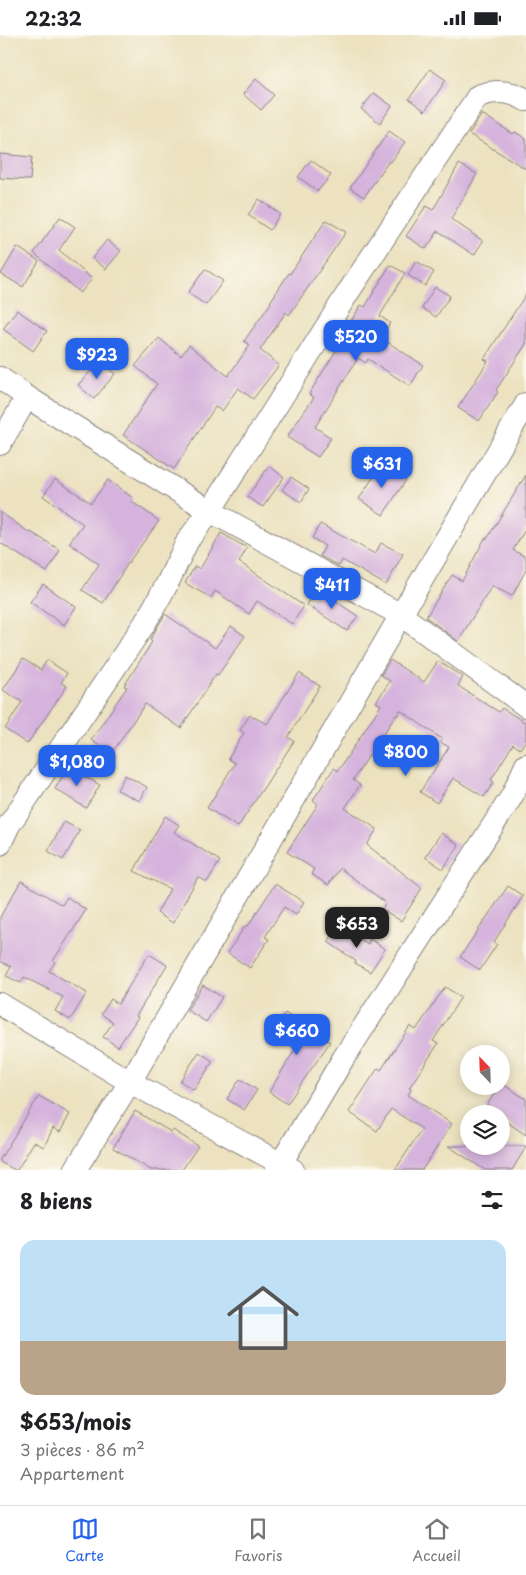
<!DOCTYPE html>
<html lang="fr">
<meta charset="utf-8">
<style>
:root{--surface:#fff;--page:#f2f2f2;--text:#202124;--muted:#757577;--line:#e0e0e0;--accent:#2563eb}
body{margin:0;font-family:"Playpen Sans",sans-serif;background:var(--page);color:var(--text);height:100vh;display:flex;flex-direction:column;font-size:19px;white-space:nowrap}
*{box-sizing:border-box;margin:0}
p{font-size:16px;color:var(--muted)}
.icon{flex:none;width:28px;height:28px;fill:none;stroke:currentColor;stroke-width:2;stroke-linecap:round;stroke-linejoin:round}
.map{position:relative;height:1135px;overflow:hidden}
.side{display:flex;flex-direction:column;background:var(--surface);flex:1}
.side>*{flex:none}
.needle{width:32px;rotate:337deg}
.tools{position:absolute;left:460px;top:1010px;display:grid;gap:10px}
.tools a{display:grid;place-items:center;width:50px;height:50px;border-radius:50%;background:var(--surface);box-shadow:0 2px 12px #0003;font-size:25px}
.price{position:absolute;translate:-50% -42px;padding:0 11px;border-radius:10px;background:var(--accent);color:#fff;font-size:16px;line-height:32px;filter:drop-shadow(0 1px 2px #0008)}
.price::after{content:'';position:absolute;left:50%;top:30px;width:15px;height:11px;margin-left:-8px;background:inherit;clip-path:polygon(0 0,100% 0,50% 100%)}
.price.on{background:#222;color:#fff}
ul{padding:0;list-style:none}
li{display:grid;align-content:center;gap:10px;height:265px;padding:0 20px}
li span{display:grid;place-items:center;height:155px;border-radius:15px;color:#555}
li>.icon{margin-inline-start:auto}
span .icon{width:90px;height:90px;fill:#fffc;stroke-width:1}
li b{font-size:21px}
h2{display:flex;justify-content:space-between;align-items:center;height:60px;padding:0 20px;font-size:21px}
.status{display:flex;justify-content:space-between;align-items:center;height:35px;padding:0 25px;background:var(--surface);direction:ltr}
.status svg{height:14px;fill:currentColor}
.dock{display:flex;justify-content:space-around;align-items:center;height:70px;border-top:1px solid var(--line);background:var(--surface);font-size:14px;color:var(--muted)}
.dock a{display:grid;justify-items:center;gap:2px}
.dock .on{color:var(--accent)}
.map>svg:first-child{display:block}
.building{fill:#d6b3dd}
.lines{fill:none;stroke-linecap:round;stroke-linejoin:round}
.minor-casing{stroke:#87827e;stroke-width:24}
.minor{stroke:#fff;stroke-width:22}
</style>
<div class="status"><b>22:32</b><svg viewBox="0 0 49 12"><path d="M0 12V9h3v3zM5 12V6h3v6zM10 12V3h3v9zM15 12V0h3v12zM26 1h20v11H26zM47 4h2v5h-2z"/></svg></div>
<div class="map">
<svg width="526" height="1135" viewBox="0 0 526 1135">
<rect width="100%" height="100%" fill="#fbf7ec"/>
<filter id="ink" filterUnits="userSpaceOnUse"><feTurbulence type="fractalNoise" baseFrequency=".02" numOctaves="2"/><feDisplacementMap in="SourceGraphic" scale="10" xChannelSelector="R" yChannelSelector="G"/><feConvolveMatrix kernelMatrix="1 2 1 2 8 2 1 2 1" color-interpolation-filters="sRGB"/></filter>
<filter id="wash" filterUnits="userSpaceOnUse"><feTurbulence type="fractalNoise" baseFrequency=".0096" numOctaves="4" result="noise"/><feDisplacementMap in="SourceGraphic" scale="20" xChannelSelector="R" yChannelSelector="G"/><feGaussianBlur stdDeviation="1.12" result="paint"/><feColorMatrix in="noise" values="0 0 0 0 0 0 0 0 0 0 0 0 0 0 0 0 0 1.4 0 .05"/><feComposite in="paint" operator="in"/></filter>
<g filter="url(#wash)">
<rect width="100%" height="100%" fill="#ece2c0"/>
<g id="blocks">
<g class="building">
<polygon points="430,34 446,45 425,76 409,64"/>
<polygon points="256,44 274,60 261,75 243,59"/>
<polygon points="374,58 392,71 380,88 361,74"/>
<polygon points="482,79 513,99 515,97 526,104 526,134 469,99"/>
<polygon points="389,96 405,107 391,127 389,126 364,162 350,153"/>
<polygon points="0,119 32,122 30,145 0,143"/>
<polygon points="311,125 331,140 318,156 298,142"/>
<polygon points="459,129 477,139 451,184 483,206 474,220 438,196 426,214 406,201 426,171 433,175"/>
<polygon points="259,164 280,179 270,195 248,180"/>
<polygon points="60,182 75,192 59,215 92,244 80,258 34,218"/>
<polygon points="326,185 346,197 289,280 286,277 260,315 279,330 253,364 238,353 222,376 215,372 174,434 123,400 157,349 135,331 159,303 181,321 189,310 228,341 250,310 244,306 271,268 270,267 289,238 290,239"/>
<polygon points="107,205 121,216 106,234 92,223"/>
<polygon points="17,212 39,226 23,252 1,239"/>
<polygon points="416,226 434,237 425,251 408,240"/>
<polygon points="390,230 405,238 380,281 390,288 381,303 423,330 410,351 368,324 366,328 358,323 315,392 331,403 318,422 287,402 314,362 309,359 339,311 336,310 361,270 365,272"/>
<polygon points="205,234 223,246 206,270 188,258"/>
<polygon points="435,252 450,261 436,282 422,273"/>
<polygon points="526,259 526,309 496,355 498,357 479,386 458,373 488,326 484,324"/>
<polygon points="17,275 47,296 33,316 3,294"/>
<polygon points="100,326 115,339 94,364 78,350"/>
<polygon points="382,429 406,445 383,480 359,464"/>
<polygon points="269,431 284,442 263,472 247,462"/>
<polygon points="526,440 526,493 513,515 526,522 526,535 512,561 492,551 458,606 426,582 452,540 462,546 485,503 487,504"/>
<polygon points="291,442 309,454 301,467 282,455"/>
<polygon points="55,444 91,468 108,445 133,463 131,466 159,486 128,528 103,568 82,555 99,529 69,508 83,489 43,461"/>
<polygon points="0,477 30,498 31,497 60,515 47,537 0,508"/>
<polygon points="320,489 375,519 381,508 403,519 386,550 342,525 339,531 320,521 325,511 312,503"/>
<polygon points="221,498 247,513 239,527 304,571 292,589 257,566 249,579 215,556 211,563 185,548 195,531 200,534"/>
<polygon points="43,549 76,572 64,590 30,567"/>
<polygon points="317,554 358,581 347,596 307,570"/>
<polygon points="165,579 215,613 231,591 245,601 218,640 216,639 181,693 145,669 111,719 91,705 127,652 124,651 152,607 150,605"/>
<polygon points="23,624 41,635 47,625 67,638 61,648 67,651 27,709 5,694 22,667 3,655"/>
<polygon points="390,625 424,647 438,626 463,642 458,651 499,677 502,673 526,688 526,705 520,714 513,709 491,745 494,747 484,762 453,743 437,768 420,757 449,712 440,707 442,704 400,675 397,681 396,680 353,745 360,750 345,773 377,794 367,810 422,853 401,886 382,874 386,868 340,833 328,850 311,839 314,834 287,817 318,769 313,765 334,733 338,736 381,670 376,667 390,646 381,640"/>
<polygon points="299,638 320,651 288,702 294,706 238,792 207,773 235,728 228,724 244,698 240,695 250,680 267,689"/>
<polygon points="68,732 100,750 86,773 55,754"/>
<polygon points="125,740 147,752 140,766 117,755"/>
<polygon points="165,781 179,790 174,797 220,826 207,847 198,842 173,888 157,878 170,854 134,836"/>
<polygon points="64,787 80,795 63,825 48,816"/>
<polygon points="441,798 459,810 443,834 425,822"/>
<polygon points="21,846 62,870 67,862 86,875 53,926 55,927 49,936 87,958 70,985 55,976 63,962 24,942 21,948 6,941 11,932 0,926 0,882"/>
<polygon points="275,849 304,867 296,880 284,872 265,902 269,904 250,933 227,918 246,890 248,891"/>
<polygon points="508,851 523,861 494,907 497,909 480,935 460,922"/>
<polygon points="339,891 368,909 370,904 385,914 370,937 355,928 356,926 328,907"/>
<polygon points="149,919 167,930 136,981 138,982 118,1012 103,1002 113,987 101,979 111,964 118,969"/>
<polygon points="203,950 222,962 206,987 187,975"/>
<polygon points="445,952 461,962 433,1006 438,1009 409,1053 411,1055 408,1060 452,1089 422,1135 395,1135 422,1094 391,1074 377,1096 349,1077 378,1033 381,1035 410,991 416,995"/>
<polygon points="285,978 330,1007 287,1069 269,1057 296,1013 272,998"/>
<polygon points="199,1017 213,1026 194,1055 180,1046"/>
<polygon points="240,1044 257,1055 244,1075 227,1064"/>
<polygon points="501,1048 526,1064 526,1100 501,1083 501,1079 494,1079 485,1073 499,1051 501,1051"/>
<polygon points="39,1061 70,1079 60,1097 53,1093 44,1112 34,1107 17,1135 15,1135 0,1127 0,1124"/>
<polygon points="135,1076 171,1097 173,1095 198,1111 182,1135 151,1135 113,1113"/>
<polygon points="448,1111 526,1111 526,1112 512,1135 485,1135"/>
</g>
</g>
</g>
<g filter="url(#ink)">
<use href="#blocks" fill-opacity="0" stroke="#87827e" stroke-width="1"/>
<g class="lines">
<g class="minor-casing">
<g id="minor">
<polyline points="0,343 27,362 210,476 401,580 526,671"/>
<polyline points="0,409 27,362"/>
<path d="M0 809 9 790 145 588 167 549 188 505 210 476 349 256 478 61C494 55 511 56 526 65"/>
<polyline points="0,969 130,1047 293,1135"/>
<polyline points="75,1135 130,1047 401,580 526,369"/>
<polyline points="277,1135 343,1024 512,761 526,730"/>
</g>
</g>
<use href="#minor" class="minor"/>
</g>
</g>
</svg>
<div class="tools">
<a><svg class="needle" viewBox="-14 -14 28 28"><path d="M0-13l5 13h-10z" fill="#e53935"/><path d="M0 13l5-13h-10z" fill="#757577"/></svg></a>
<a><svg class="icon" aria-label="layers" viewBox="0 0 24 24"><path d="M12 4l9 5-9 5-9-5zM3 14l9 5 9-5"/></svg></a>
</div>
<b class="price" style="left:356px;top:327px">$520</b>
<b class="price" style="left:97px;top:345px">$923</b>
<b class="price" style="left:382px;top:454px">$631</b>
<b class="price" style="left:332px;top:575px">$411</b>
<b class="price" style="left:406px;top:742px">$800</b>
<b class="price" style="left:77px;top:752px">$1,080</b>
<b class="price on" style="left:357px;top:914px">$653</b>
<b class="price" style="left:297px;top:1021px">$660</b>
</div>
<section class="side">
<h2>8 biens<svg class="icon" aria-label="filters" viewBox="0 0 24 24"><path d="M4 7h16M4 17h16"/><circle cx="9" cy="7" r="2"/><circle cx="15" cy="17" r="2"/></svg></h2>
<ul>
<li><span style="background:linear-gradient(#bfe0f5 65%,#b9a48a 0)"><svg class="icon" aria-label="home" viewBox="0 0 24 24"><path d="M3 11l9-7 9 7M6 9v11h12V9"/></svg></span><div><b>$653/mois</b><p>3 pièces · 86 m²</p><p>Appartement</p></div></li>
</ul>
</section>
<nav class="dock">
<a class="on"><svg class="icon" aria-label="map" viewBox="0 0 24 24"><path d="M3 6l6-2 6 2 6-2v14l-6 2-6-2-6 2zM9 4v14M15 6v14"/></svg>Carte</a>
<a><svg class="icon" aria-label="saved" viewBox="0 0 24 24"><path d="M7 4h10v16l-5-4-5 4z"/></svg>Favoris</a>
<a><svg class="icon" aria-label="home" viewBox="0 0 24 24"><path d="M3 11l9-7 9 7M6 9v11h12V9"/></svg>Accueil</a>
</nav>
